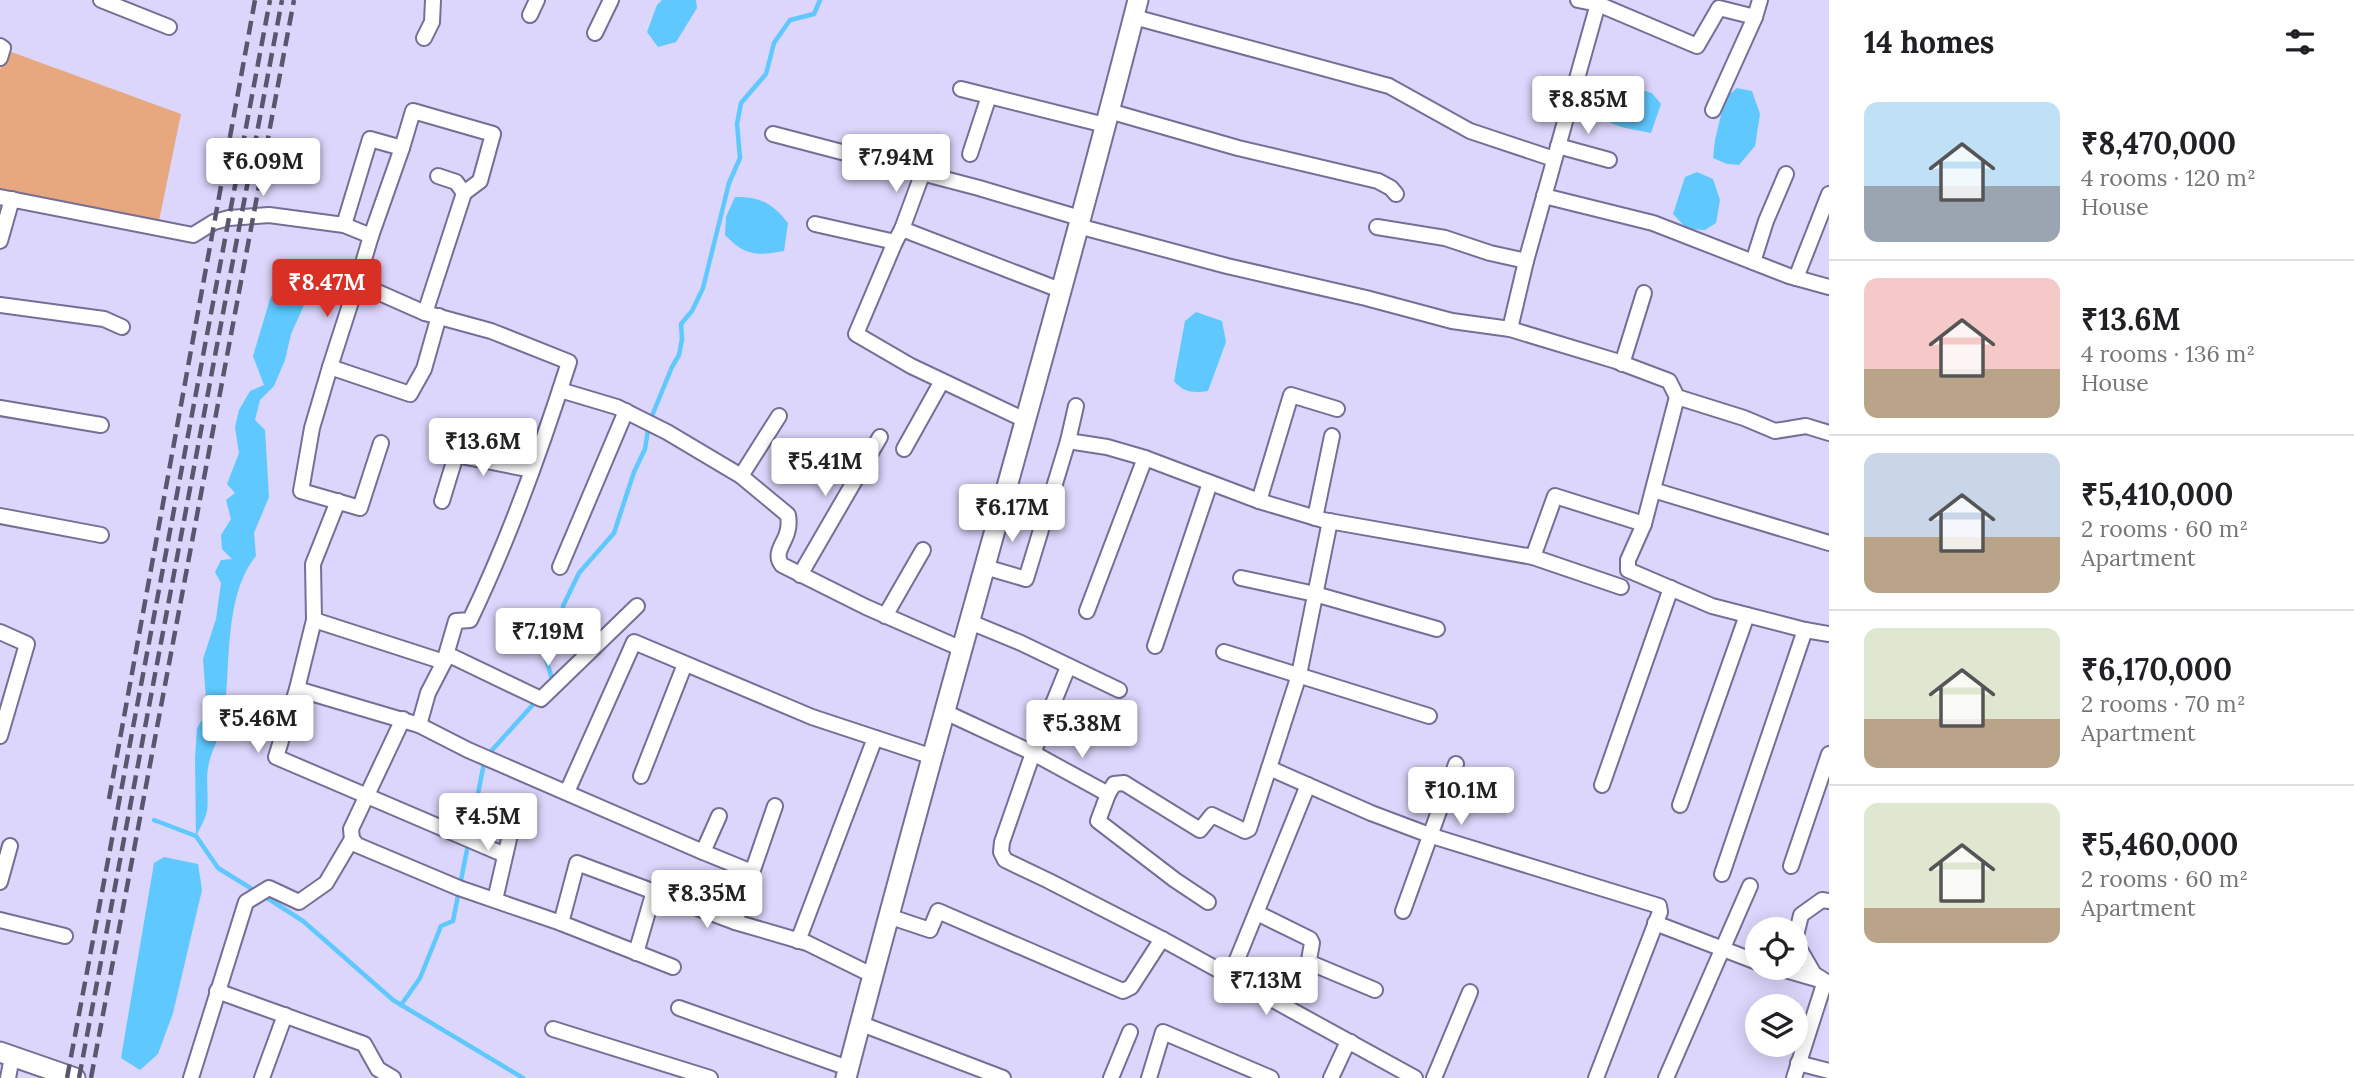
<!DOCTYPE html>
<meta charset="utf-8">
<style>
:root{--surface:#fff;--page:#f6f6f6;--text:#202124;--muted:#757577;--line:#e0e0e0;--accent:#d93025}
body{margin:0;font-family:Lora,serif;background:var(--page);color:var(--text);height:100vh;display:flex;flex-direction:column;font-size:26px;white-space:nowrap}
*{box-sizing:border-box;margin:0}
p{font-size:23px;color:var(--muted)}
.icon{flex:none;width:38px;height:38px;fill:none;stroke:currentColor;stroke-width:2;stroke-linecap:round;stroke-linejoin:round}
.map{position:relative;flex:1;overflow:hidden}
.drawer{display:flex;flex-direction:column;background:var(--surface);width:525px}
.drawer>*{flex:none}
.tools{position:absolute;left:1745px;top:917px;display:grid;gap:14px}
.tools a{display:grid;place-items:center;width:63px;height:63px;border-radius:50%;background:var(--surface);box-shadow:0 4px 18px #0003;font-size:35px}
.price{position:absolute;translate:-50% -60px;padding:0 16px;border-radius:7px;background:#fff;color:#222;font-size:23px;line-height:46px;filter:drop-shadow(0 2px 4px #0008)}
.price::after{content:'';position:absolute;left:50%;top:42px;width:21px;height:16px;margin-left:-10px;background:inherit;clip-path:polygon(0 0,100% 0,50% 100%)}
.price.on{background:var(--accent);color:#fff}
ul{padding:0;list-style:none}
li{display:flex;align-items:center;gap:21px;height:175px;padding:0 35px}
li+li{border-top:2px solid var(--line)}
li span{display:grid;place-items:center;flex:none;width:196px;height:140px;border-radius:14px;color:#555}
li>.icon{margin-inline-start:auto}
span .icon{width:84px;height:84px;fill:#fffc;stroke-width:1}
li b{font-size:30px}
h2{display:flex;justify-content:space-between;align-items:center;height:84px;padding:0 35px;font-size:30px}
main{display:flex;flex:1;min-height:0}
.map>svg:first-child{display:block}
.green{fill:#e8a87f}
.water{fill:#5fc8fe}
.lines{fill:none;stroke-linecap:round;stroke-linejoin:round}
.stream{stroke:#5fc8fe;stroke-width:4.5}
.minor-casing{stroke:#766e97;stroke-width:18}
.tertiary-casing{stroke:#766e97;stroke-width:23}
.minor{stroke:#fff;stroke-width:14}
.tertiary{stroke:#fff;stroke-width:19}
.rail{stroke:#5b566e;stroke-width:4.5;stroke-dasharray:14 7;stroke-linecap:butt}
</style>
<main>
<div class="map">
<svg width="1829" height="1078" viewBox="0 0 1829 1078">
<rect width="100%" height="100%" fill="#ddd6fc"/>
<polygon class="green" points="6,50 181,114 159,221 0,189 0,70"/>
<g class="water">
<polygon points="662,0 696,0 697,8 676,42 658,47 647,32 657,5"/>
<polygon points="1610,81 1652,93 1661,104 1651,133 1621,127 1594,116"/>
<polygon points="1737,88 1752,91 1760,114 1755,146 1739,165 1727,164 1713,158 1715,140 1725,98"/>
<polygon points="1697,172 1713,179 1720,200 1716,223 1705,230 1687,229 1673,214 1685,177"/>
<path d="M735 197C761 197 772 203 788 223L784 251C757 256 745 256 725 235L726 217Z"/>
<path d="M281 277 309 283 310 292 291 334 285 360 274 386 260 400 255 420 265 430 269 497 254 533 256 556C222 598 232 671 223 722 220 737 212 749 209 763 205 778 209 796 207 811 205 820 200 828 196 836L195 758 197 728 207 712 203 659 216 619 221 583 215 572 221 560 232 559 222 549 221 535 231 519 226 500 235 493 227 484 239 453 235 427 239 410 250 391 264 385 253 356 270 299Z"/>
<path d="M1196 312 1222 321 1226 342 1208 391C1194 393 1184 393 1174 381L1185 321Z"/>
<polygon points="164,857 198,864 202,890 173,1013 158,1054 140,1070 121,1058 154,863"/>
</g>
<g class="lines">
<g class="stream">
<polyline points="553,682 546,659 563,624 563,606 579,573 614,533 634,472 645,449 649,423 672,367 679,355 682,339 681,324 692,311 703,288 729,183 740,158 737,124 741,103 766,74 774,43 790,20 814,14 820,0"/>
<polyline points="154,820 196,836 218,868 257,892"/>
<polyline points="264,896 303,921 393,1000 523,1078"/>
<polyline points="401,1005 420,978 441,926 453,921 485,758 538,699"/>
</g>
<g class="minor-casing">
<g id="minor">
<polyline points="101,0 169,27"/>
<polyline points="1578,0 1598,4 1697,46 1719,8 1755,17"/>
<polyline points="1599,0 1526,261 1510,329 1616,361 1669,381 1677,397 1644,524 1628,560 1628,570 1712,606 1805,630 1829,634"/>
<polyline points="530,15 537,0"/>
<polyline points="1134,17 1389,86 1470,131 1554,159"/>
<polyline points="595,33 611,0"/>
<polyline points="424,38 432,22 433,0"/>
<polyline points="0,46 3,48 0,58"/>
<polyline points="961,89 1105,125"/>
<polyline points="1713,110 1755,17 1760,0"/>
<polyline points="1109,111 1238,148 1378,181 1391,188 1396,194"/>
<polyline points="773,134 979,188 1080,218"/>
<polyline points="1558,146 1609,160"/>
<path d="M402 148 371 236 357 283 425 313 491 331 569 362C541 450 510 537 470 620L456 621 444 662 428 693 419 725"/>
<polyline points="970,154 989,96"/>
<polyline points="438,176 456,182 464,193"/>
<polyline points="1544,196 1653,223 1789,276 1829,287"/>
<polyline points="0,197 193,235 214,222 229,218 269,215 344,225 371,236"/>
<polyline points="815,224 895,242 902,229 1060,290"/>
<polyline points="344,225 370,139 402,148 413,111 493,134 480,181 464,193 425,313"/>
<polyline points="1078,226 1227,266 1366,298 1452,321 1510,329"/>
<polyline points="1377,227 1445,238 1490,253 1526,261"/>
<polyline points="902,229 923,172"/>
<polyline points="0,241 12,199"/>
<polyline points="895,242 856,334 911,366 1025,420"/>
<polyline points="1753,262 1766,221 1786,174"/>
<polyline points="1796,278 1829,194"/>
<polyline points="0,305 104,319 122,327"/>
<polyline points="1622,364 1644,293"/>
<polyline points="330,367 357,283"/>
<path d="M560 390 617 407 667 432 741 476 788 515C789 521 789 527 787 533 784 544 773 554 782 565L866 607 962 649"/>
<polyline points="1677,397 1744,418 1775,431 1806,426 1829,433"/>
<polyline points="0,408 101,425"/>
<polyline points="1068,441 1107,447 1145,458 1259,501 1323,520 1533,557 1555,496 1644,524"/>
<polyline points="381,443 360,508 301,491 312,428 330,367 410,394 424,369 439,316"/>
<polyline points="904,449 942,381"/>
<polyline points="741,476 779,416"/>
<polyline points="1653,490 1829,543"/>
<polyline points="338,501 313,564 314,620 297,689 276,757 505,855"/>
<polyline points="442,501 456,455 532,470"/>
<polyline points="1259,501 1291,395 1337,409"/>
<polyline points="0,516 101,535"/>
<polyline points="1315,518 1332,436"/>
<polyline points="1330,521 1299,675 1269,768 1371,813 1432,836 1659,906 1660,912 1596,1078"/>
<polyline points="1533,557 1621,587"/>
<polyline points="560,567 626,411"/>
<polyline points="985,567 1026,579 1068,441 1076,406"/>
<polyline points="800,575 880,437"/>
<polyline points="1241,578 1315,594 1437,629"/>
<polyline points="1087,611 1145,458"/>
<polyline points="885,616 923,550"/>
<polyline points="314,620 444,662"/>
<polyline points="970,622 1021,643 1119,690"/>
<polyline points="0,632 27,644 0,736"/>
<polyline points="1155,646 1210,483"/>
<polyline points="1224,652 1429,716"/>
<polyline points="447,654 541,699 637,606"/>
<polyline points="1068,667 1033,753 1002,842 1001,852 1005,860 1049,881 1162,939 1415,1078"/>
<polyline points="297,689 419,725 468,750 703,852 719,816"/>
<polyline points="945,712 1033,753 1108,794 1114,784 1124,783 1200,830 1212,815 1245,831 1249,829 1269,768"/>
<polyline points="403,719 351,829 352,839 357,845 459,888 561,923 673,967"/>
<polyline points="641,776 685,664"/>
<polyline points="1602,785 1671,588"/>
<polyline points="567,792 634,642 812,717 933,757"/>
<polyline points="1108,794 1098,821 1175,880 1208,902"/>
<polyline points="1680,805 1747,615"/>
<polyline points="703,852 752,872"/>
<polyline points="1791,866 1829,754"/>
<polyline points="1722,874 1805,630"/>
<polyline points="0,882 10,846"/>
<polyline points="495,900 515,813"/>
<polyline points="1403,911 1456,764"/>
<polyline points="1257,913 1310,939 1312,943 1309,960 1313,964 1375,990"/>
<polyline points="888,916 930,930 938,911 1123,991 1131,987 1162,939"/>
<polyline points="0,920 65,936"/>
<polyline points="735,922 775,806"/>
<polyline points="561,923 577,863 735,922 807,943 872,975"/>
<polyline points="1655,923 1757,962"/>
<polyline points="1796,936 1801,915 1822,900 1829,901"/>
<polyline points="798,941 875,738"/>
<polyline points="636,953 654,891"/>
<polyline points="1778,968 1820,980"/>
<polyline points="1230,977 1308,785"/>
<polyline points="217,991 364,1044 378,1069 393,1078"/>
<polyline points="679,1008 848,1068"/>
<polyline points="859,1023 1003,1078"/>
<polyline points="553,1029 710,1078"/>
<polyline points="1798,1063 1829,1071"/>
<polyline points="8,1078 12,1057"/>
<polyline points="191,1078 246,902 269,888 299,902 326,883 352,839"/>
<polyline points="262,1078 285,1015"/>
<polyline points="1111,1078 1130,1032"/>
<polyline points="1149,1078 1163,1032 1271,1078"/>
<polyline points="1331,1078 1345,1048 1351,1042"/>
<polyline points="1434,1078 1470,992"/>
<polyline points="1666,1078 1750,886"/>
<polyline points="1794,1078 1825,981 1814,974 1796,943"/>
</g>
</g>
<g class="tertiary-casing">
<g id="tertiary">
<polyline points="0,1052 75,1078"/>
<path d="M846 1078C939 718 1046 361 1138 0"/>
</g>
</g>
<use href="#minor" class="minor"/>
<use href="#tertiary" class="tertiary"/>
<g class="rail">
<polyline points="109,799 255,0"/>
<polyline points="67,1078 270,0"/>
<polyline points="79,1078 282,0"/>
<polyline points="91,1078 294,0"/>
</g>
</g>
</svg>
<div class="tools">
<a><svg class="icon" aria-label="locate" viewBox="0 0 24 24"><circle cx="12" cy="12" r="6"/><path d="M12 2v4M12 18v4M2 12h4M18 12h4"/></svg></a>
<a><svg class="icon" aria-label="layers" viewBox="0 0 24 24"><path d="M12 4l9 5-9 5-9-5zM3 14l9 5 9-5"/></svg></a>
</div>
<b class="price" style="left:1588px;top:136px">₹8.85M</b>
<b class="price" style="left:896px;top:194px">₹7.94M</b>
<b class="price" style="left:263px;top:198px">₹6.09M</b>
<b class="price on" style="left:327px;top:319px">₹8.47M</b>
<b class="price" style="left:483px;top:478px">₹13.6M</b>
<b class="price" style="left:825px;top:498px">₹5.41M</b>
<b class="price" style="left:1012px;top:544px">₹6.17M</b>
<b class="price" style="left:548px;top:668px">₹7.19M</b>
<b class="price" style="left:258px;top:755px">₹5.46M</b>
<b class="price" style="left:1082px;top:760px">₹5.38M</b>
<b class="price" style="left:1461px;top:827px">₹10.1M</b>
<b class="price" style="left:488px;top:853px">₹4.5M</b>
<b class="price" style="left:707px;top:930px">₹8.35M</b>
<b class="price" style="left:1266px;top:1017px">₹7.13M</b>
</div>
<section class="drawer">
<h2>14 homes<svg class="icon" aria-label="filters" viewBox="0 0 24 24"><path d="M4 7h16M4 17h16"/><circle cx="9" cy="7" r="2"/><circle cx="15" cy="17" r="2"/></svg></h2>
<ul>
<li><span style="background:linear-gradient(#bfe0f5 60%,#9aa5b1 0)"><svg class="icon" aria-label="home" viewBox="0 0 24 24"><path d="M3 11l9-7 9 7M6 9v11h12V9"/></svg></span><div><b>₹8,470,000</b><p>4 rooms · 120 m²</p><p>House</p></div></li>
<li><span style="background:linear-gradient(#f6c9c9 65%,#b9a48a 0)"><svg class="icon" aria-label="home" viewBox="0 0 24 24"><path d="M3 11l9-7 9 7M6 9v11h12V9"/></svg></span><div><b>₹13.6M</b><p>4 rooms · 136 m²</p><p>House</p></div></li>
<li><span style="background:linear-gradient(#c9d6e8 60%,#b9a48a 0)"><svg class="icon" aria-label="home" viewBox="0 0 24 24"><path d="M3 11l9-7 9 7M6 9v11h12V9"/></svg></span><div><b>₹5,410,000</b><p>2 rooms · 60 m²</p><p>Apartment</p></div></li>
<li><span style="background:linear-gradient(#dfe7d0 65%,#b9a48a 0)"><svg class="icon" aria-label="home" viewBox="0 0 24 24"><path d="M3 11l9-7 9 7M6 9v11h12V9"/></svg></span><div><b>₹6,170,000</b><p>2 rooms · 70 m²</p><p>Apartment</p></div></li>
<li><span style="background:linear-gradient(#dfe7d0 75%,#b9a48a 0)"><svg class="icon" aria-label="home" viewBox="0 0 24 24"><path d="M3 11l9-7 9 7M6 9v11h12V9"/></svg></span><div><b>₹5,460,000</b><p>2 rooms · 60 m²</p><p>Apartment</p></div></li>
</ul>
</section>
</main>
